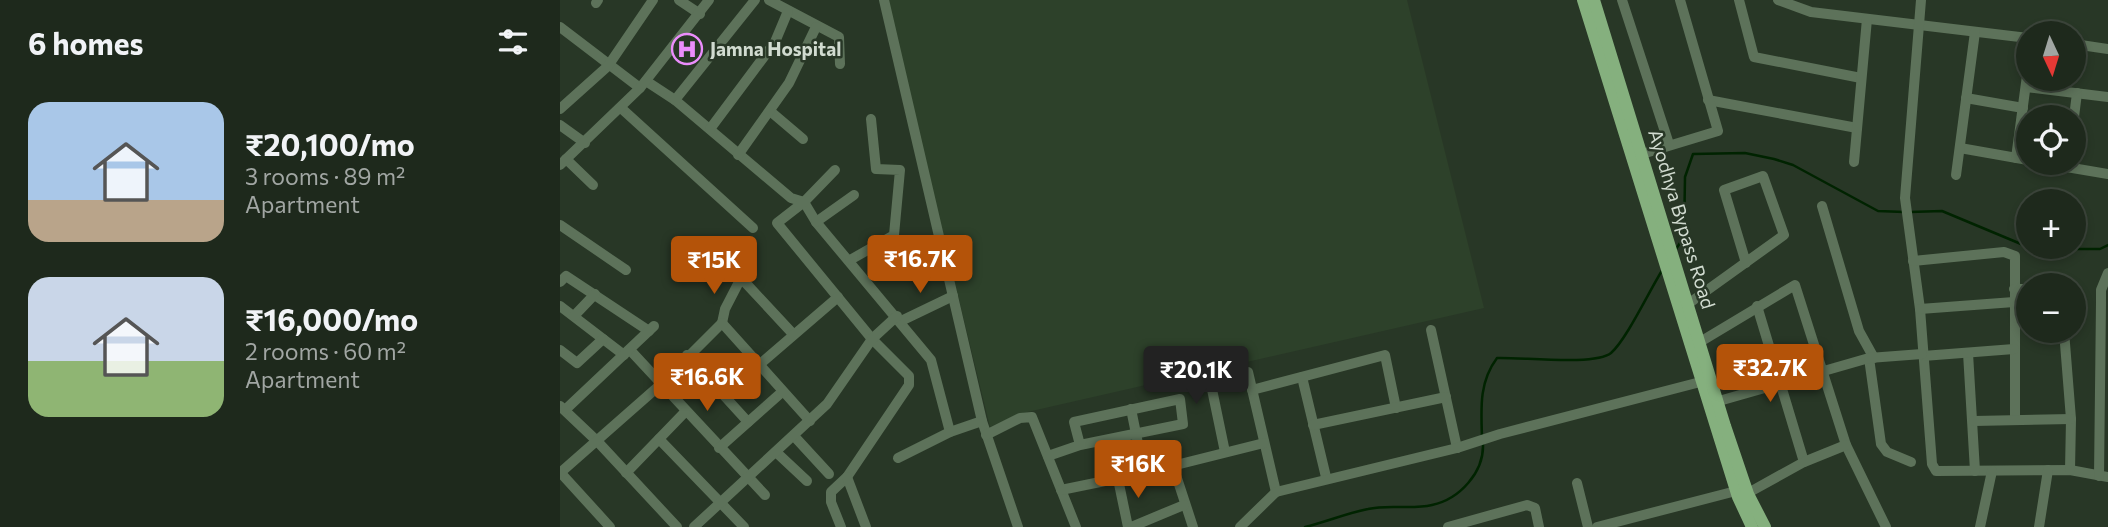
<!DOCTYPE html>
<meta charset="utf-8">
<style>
:root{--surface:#1e291c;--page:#2b3529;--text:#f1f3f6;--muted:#a1a6a3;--line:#3c453b;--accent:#b45309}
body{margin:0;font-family:Commissioner,sans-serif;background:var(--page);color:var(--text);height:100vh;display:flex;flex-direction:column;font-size:26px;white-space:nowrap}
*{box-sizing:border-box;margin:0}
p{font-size:23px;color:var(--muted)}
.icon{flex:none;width:38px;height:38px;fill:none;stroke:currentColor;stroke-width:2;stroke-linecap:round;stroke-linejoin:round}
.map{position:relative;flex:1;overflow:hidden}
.drawer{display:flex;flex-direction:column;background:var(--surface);width:560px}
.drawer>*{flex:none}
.needle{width:46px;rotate:176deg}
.tools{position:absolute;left:1456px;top:21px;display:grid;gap:14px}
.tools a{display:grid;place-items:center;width:70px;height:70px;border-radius:50%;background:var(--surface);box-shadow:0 4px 10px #0003,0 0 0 2px var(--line);font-size:35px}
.price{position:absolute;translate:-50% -60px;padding:0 16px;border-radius:7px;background:var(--accent);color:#fff;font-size:23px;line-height:46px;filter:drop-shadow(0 2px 4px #0008)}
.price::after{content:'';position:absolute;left:50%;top:42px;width:21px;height:16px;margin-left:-10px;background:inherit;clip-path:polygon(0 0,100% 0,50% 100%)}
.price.selected{background:#222;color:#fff}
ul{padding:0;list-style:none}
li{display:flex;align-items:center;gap:21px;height:175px;padding:0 28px}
li span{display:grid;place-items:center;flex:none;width:196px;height:140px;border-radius:21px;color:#555}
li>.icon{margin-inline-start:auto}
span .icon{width:84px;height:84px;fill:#fffc;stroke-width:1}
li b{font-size:30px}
h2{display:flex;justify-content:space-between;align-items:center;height:84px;padding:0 28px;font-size:30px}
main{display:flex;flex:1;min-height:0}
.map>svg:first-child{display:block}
.built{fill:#2d412a}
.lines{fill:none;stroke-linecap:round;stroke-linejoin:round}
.stream{stroke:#002300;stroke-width:2.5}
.minor{stroke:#5d725a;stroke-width:10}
.major{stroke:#85b07e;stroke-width:12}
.labels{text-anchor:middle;stroke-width:5;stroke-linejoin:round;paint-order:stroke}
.poi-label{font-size:19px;font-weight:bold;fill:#d1dbd0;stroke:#283726;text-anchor:start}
.street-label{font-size:19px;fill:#d1dbd0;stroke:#283726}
</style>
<main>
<section class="drawer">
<h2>6 homes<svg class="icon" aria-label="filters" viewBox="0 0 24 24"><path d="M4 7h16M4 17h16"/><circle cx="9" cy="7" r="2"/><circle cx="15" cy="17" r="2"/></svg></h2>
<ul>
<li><span style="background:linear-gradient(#a9c7e8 70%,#b9a48a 0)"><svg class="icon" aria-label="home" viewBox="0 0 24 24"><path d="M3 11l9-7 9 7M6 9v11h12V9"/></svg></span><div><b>₹20,100/mo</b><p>3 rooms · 89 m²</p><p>Apartment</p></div></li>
<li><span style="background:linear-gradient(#c9d6e8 60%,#8fb573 0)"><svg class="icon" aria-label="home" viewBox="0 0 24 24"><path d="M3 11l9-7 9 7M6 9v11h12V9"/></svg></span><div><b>₹16,000/mo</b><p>2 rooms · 60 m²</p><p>Apartment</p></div></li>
</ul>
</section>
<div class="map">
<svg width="1548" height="527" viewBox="0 0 1548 527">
<rect width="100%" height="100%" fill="#283726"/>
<polygon class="built" points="326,0 847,0 924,308 463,413 430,427"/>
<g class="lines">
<g class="stream">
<polyline points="1350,212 1382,211 1473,249 1540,249 1548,245"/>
<polyline points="1116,249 1124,237 1125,177 1133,154 1185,153 1214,159 1233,165 1318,211 1344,212"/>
<path d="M922 437C921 408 919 382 937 358 962 357 1035 366 1051 353 1067 339 1090 289 1103 269"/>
<path d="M745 527C766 522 787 513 808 509 829 504 851 510 872 505 900 499 924 472 923 444"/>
</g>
<g class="minor">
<polyline points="119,0 140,14"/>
<polyline points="209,0 279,37 280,64"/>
<polyline points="324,0 422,421 458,527"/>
<polyline points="1062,0 1109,144"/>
<polyline points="1179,0 1194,57 1301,78"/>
<polyline points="1218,0 1251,12 1468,38"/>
<polyline points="1361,0 1345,198 1360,309 1372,464 1376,471 1510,470 1548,477"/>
<polyline points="36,3 38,0"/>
<polyline points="0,27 80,88"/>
<polyline points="1514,44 1548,49"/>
<polyline points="86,81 115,100 231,198 244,202 256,222 371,360 390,432"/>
<polyline points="1466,87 1548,97"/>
<polyline points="1406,98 1463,108"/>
<polyline points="115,100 195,0"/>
<polyline points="1148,100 1297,128"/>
<polyline points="61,108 193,228"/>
<polyline points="0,109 48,66 93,0"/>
<polyline points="210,111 243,139"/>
<polyline points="1514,117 1517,93"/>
<polyline points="0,125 25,143"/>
<polyline points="150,129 215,42 228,11"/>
<polyline points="1400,148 1468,160"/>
<polyline points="1082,154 1158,131 1120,0"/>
<polyline points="178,155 229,83 256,27"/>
<polyline points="1456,158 1468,68"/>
<polyline points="6,159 33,185"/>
<polyline points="1294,162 1307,19"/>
<polyline points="1483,163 1548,174"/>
<polyline points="0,165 80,88 149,0"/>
<polyline points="275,170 244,202 217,223 312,339 349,376 349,385 287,477 271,492 271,502 281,527"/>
<polyline points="1396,175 1415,32"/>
<polyline points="1262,206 1299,331 1314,358"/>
<polyline points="256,222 294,195"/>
<polyline points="0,225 66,270"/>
<polyline points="290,260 334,235 340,170 316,169 311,119"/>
<polyline points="1353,261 1444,252 1455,256 1455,420"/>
<polyline points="0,282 6,276 89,331"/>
<polyline points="1454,289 1468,289"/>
<polyline points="1128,304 1224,235 1203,176 1164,190 1186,263"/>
<polyline points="0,306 64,355"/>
<polyline points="1197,306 1244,462"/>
<polyline points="1360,309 1454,302"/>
<polyline points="14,316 35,294"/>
<polyline points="341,321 393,296"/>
<polyline points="162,323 165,309 181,278 233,334"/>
<polyline points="871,330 897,448"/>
<polyline points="1504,331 1511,419 1510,470"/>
<polyline points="1140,342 1235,285 1286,445 1326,527"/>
<polyline points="0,350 17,363 43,339"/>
<polyline points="70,350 205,495"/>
<polyline points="1408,353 1415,471"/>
<polyline points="127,355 188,422"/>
<polyline points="1363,356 1454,349"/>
<polyline points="1309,358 1321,444 1327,452 1351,462"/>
<polyline points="199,365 278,297"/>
<polyline points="688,372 716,492"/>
<polyline points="649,375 665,452"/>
<polyline points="742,377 766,477"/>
<polyline points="692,390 825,355 836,408"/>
<polyline points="1152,403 1309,358 1362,354"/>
<polyline points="0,406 38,442 117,527"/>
<polyline points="571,409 584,473"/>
<polyline points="5,410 94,326"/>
<polyline points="1414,421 1511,419"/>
<polyline points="753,425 886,397"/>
<polyline points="426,435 460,418 472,417 516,527"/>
<polyline points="234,436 269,474"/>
<polyline points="99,439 184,527"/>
<polyline points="159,448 222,392"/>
<polyline points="216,452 247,481"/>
<polyline points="488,456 520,445 623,424 620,399 514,422 520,445"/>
<polyline points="338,458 390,432 422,421"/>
<polyline points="613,466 633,527"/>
<polyline points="0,472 50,527"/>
<polyline points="0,473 100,385 162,323 250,421"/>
<polyline points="66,473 125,412"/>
<polyline points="1539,476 1541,302 1541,290 1548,273"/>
<polyline points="287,477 306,527"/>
<polyline points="558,479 568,527"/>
<polyline points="1017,483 1028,527"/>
<polyline points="501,490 584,473 704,443"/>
<polyline points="1188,493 1244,462 1286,445"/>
<polyline points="134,527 267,404 312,339 337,316"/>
<polyline points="571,527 624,505"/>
<polyline points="680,527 716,492 897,448 940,434 1148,380"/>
<polyline points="888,527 967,505 975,508 979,527"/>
<polyline points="1037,527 1176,491"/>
<polyline points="1420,527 1432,471"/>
<polyline points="1479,527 1488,470"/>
</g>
<g class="major">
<polyline points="1023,0 1178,497 1192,527"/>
<polyline points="1034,0 1165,426 1188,494 1205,527"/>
</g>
</g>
<defs>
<g id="hospital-ring" transform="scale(1.575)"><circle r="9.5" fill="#283726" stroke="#eb8dfc" stroke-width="1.5"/><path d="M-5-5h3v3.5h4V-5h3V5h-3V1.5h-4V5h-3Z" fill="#eb8dfc"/></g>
</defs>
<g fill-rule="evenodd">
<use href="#hospital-ring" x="127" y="49"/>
</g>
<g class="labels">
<g class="poi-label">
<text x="150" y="56">Jamna Hospital</text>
</g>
<g class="street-label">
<text transform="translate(1122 219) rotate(73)" y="7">Ayodhya Bypass Road</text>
</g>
</g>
</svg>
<div class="tools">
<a><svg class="needle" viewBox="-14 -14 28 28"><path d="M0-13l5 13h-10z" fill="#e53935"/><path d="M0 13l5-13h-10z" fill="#a1a6a3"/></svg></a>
<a><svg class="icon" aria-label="locate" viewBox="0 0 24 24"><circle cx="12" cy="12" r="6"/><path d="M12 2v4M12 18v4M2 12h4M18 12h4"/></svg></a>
<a>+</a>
<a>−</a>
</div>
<b class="price" style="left:360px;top:295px">₹16.7K</b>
<b class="price" style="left:154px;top:296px">₹15K</b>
<b class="price" style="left:1210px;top:404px">₹32.7K</b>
<b class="price selected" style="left:636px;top:406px">₹20.1K</b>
<b class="price" style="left:147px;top:413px">₹16.6K</b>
<b class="price" style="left:578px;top:500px">₹16K</b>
</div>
</main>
